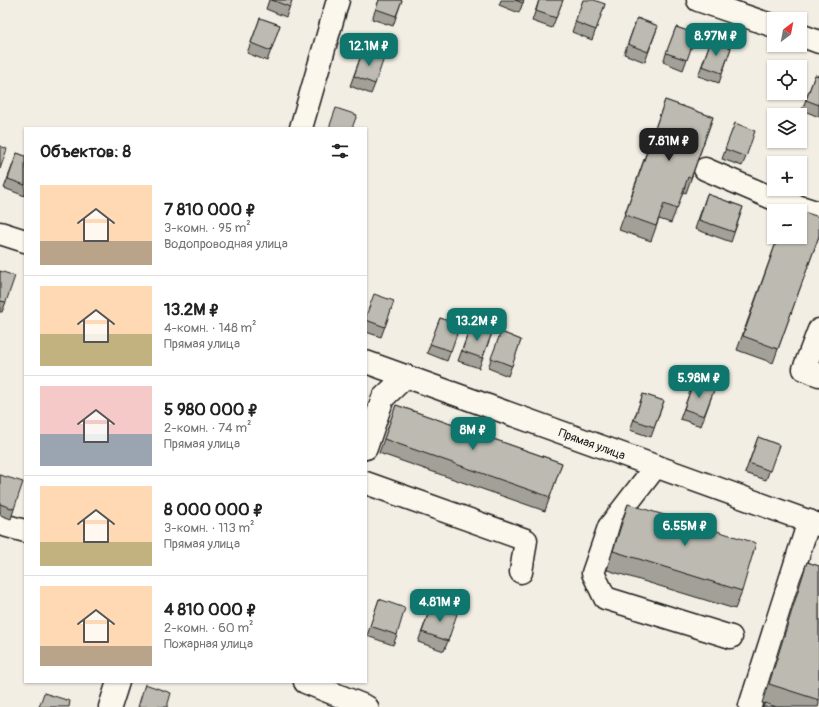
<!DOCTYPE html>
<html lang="ru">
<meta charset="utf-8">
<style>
:root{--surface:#fff;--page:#f2f2f2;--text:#222;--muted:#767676;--line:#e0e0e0;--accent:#0f766e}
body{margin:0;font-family:Pangolin,sans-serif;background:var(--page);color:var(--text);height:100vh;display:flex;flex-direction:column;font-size:15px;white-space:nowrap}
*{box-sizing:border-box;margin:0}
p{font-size:13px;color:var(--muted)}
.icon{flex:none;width:22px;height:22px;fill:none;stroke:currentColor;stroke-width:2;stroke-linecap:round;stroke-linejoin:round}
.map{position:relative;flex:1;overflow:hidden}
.sheet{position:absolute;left:24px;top:127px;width:343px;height:556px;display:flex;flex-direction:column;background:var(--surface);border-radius:0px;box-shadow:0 1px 3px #0004}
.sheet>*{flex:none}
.needle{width:26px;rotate:32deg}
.controls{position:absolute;left:767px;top:12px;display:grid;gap:8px}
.controls a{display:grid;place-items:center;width:40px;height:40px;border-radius:0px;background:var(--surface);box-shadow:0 1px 3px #0004;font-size:20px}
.price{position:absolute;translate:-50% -34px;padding:0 9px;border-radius:8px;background:var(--accent);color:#fff;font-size:13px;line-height:26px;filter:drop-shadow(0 1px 2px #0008)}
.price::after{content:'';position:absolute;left:50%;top:24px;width:12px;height:9px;margin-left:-6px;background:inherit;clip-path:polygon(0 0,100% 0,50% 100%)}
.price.selected{background:#222;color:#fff}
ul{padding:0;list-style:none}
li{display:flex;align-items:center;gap:12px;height:100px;padding:0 16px}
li+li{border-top:1px solid var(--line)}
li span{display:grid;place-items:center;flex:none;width:112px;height:80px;border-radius:0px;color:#555}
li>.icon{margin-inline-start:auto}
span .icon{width:48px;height:48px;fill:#fffc;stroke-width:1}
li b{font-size:17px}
h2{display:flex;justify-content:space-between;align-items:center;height:48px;padding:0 16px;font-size:17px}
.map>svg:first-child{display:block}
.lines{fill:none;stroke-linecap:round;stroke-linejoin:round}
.minor-casing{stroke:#1c1c1c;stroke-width:25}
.minor{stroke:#fbf7ec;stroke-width:22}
.wall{fill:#a3a098;stroke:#1c1c1c}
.building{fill:#bdbab1;stroke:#1c1c1c}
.labels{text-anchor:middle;stroke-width:3;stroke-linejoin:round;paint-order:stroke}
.street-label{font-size:12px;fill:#1c1c1c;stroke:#fbf7ec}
</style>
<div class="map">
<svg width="819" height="707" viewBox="0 0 819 707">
<rect width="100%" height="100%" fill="#f2eee4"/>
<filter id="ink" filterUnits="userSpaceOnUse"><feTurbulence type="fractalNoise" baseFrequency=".025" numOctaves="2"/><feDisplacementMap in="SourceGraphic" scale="8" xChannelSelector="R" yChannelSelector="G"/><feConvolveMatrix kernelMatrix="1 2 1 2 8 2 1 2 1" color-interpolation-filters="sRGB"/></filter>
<g filter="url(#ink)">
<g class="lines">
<g class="minor-casing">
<g id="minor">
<polyline points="698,0 774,26"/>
<polyline points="800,35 819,42"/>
<polyline points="301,128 338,0"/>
<polyline points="705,169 772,198 819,213"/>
<polyline points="0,233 25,241"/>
<polyline points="819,330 804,369 819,375"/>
<polyline points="366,362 819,525"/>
<polyline points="366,448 383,398 406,376"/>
<polyline points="656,466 609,527 593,573 605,598 731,637"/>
<polyline points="366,483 526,540 521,572"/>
<polyline points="0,524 25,531"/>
<polyline points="305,682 367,707"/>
<polyline points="750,706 809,521"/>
<polyline points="110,707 118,682"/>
</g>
</g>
<use href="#minor" class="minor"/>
</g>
<g class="wall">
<polygon points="269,0 292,0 286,17 266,9"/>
<polygon points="379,0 402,0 393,26 372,19"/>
<polygon points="501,0 524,0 519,13 499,5"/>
<polygon points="539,0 563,0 552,28 532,21"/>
<polygon points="583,0 605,4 592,40 572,32"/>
<polygon points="260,18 280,25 267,61 247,53"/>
<polygon points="637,18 658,26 645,62 624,54"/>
<polygon points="676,27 696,34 683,70 663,62"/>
<polygon points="711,40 731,48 719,83 698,76"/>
<polygon points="363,50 375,84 371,94 350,86"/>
<polygon points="815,75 819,76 819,117 802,110"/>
<polygon points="665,100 713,117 686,193 683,192 671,223 659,219 651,241 619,230"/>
<polygon points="735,123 746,157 742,166 722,159"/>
<polygon points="17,153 25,156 25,196 4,188"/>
<polygon points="707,194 743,207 731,242 695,229"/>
<polygon points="819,236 773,363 737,350 778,237"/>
<polygon points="0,271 6,302 2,312 0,312"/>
<polygon points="394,301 381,337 366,332 366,316"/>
<polygon points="440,318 460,325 447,361 427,353"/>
<polygon points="471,325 492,333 479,368 458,361"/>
<polygon points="501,332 521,340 508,376 488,368"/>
<polygon points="693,383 714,390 701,426 680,419"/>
<polygon points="643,394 664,401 651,437 630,430"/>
<polygon points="396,405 562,463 545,511 379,453"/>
<polygon points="758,437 779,445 766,480 745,473"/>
<polygon points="0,475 14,509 11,519 0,515"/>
<polygon points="628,504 742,591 735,609 607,570 621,522"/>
<polygon points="807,562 819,566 819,704 818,707 777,707 762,703 800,580"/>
<polygon points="379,599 397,635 393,645 367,636"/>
<polygon points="431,606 448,641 444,651 418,642"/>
</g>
<g class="building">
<polygon points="272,0 292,0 290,7"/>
<polygon points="379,0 402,0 396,16 376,9"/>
<polygon points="515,0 524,0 523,3"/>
<polygon points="539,0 563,0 556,18 536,11"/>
<polygon points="583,0 594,0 605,4 596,30 575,22"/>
<polygon points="260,18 280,25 271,51 251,43"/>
<polygon points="637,18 658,26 648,52 628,44"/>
<polygon points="676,27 696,34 687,60 666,53"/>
<polygon points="711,40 731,48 722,73 702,66"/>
<polygon points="363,50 384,58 375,84 354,76"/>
<polygon points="815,75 819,76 819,105 806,100"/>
<polygon points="665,100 713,117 691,178 688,177 677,209 664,204 656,226 625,215"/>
<polygon points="336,108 357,115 352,128 329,128"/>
<polygon points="735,123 755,131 746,157 725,149"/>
<polygon points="0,146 7,149 0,169"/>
<polygon points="17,153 25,156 25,185 8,179"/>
<polygon points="707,194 743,207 734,232 699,220"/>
<polygon points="789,207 819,217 819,236 778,349 743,336 778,237 800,237 800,211 788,211"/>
<polygon points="0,271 15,276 6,302 0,301"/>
<polygon points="374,294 394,301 385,327 366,320 366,316"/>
<polygon points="440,318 460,325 451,351 430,344"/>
<polygon points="471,325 492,333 482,358 462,351"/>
<polygon points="501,332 521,340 512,366 491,358"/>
<polygon points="693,383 714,390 704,416 684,409"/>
<polygon points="643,394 664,401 654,427 634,420"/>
<polygon points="396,405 562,463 550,497 384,439"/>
<polygon points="758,437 779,445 770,471 749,463"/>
<polygon points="0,475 23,482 14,509 0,504"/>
<polygon points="628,504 756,543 742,591 613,551"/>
<polygon points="807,562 819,566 819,700 769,684"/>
<polygon points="379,599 405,608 397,635 370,626"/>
<polygon points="431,606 457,614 448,641 422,632"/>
<polygon points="145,684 171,693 167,707 138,707"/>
<polygon points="44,693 70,701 69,707 39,707"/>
<polygon points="765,703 775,707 763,707"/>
</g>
</g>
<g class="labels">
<g class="street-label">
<text transform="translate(592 444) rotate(20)" y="4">Прямая улица</text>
</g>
</g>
</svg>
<div class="controls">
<a><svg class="needle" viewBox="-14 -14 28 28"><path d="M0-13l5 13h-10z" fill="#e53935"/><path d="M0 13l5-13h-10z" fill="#767676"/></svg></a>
<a><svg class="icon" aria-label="locate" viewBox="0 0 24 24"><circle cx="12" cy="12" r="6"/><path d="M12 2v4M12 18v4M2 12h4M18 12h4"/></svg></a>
<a><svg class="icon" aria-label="layers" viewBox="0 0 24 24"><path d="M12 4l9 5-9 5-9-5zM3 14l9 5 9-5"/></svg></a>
<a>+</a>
<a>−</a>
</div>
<b class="price" style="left:716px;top:57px">8.97M ₽</b>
<b class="price" style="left:369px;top:67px">12.1M ₽</b>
<b class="price selected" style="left:669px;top:162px">7.81M ₽</b>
<b class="price" style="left:477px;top:342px">13.2M ₽</b>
<b class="price" style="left:699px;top:399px">5.98M ₽</b>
<b class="price" style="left:473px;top:451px">8M ₽</b>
<b class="price" style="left:685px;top:547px">6.55M ₽</b>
<b class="price" style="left:440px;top:623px">4.81M ₽</b>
<section class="sheet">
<h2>Объектов: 8<svg class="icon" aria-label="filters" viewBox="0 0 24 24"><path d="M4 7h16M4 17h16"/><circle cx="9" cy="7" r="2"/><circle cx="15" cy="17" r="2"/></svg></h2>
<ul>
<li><span style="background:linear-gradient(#ffd9b3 70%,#b9a48a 0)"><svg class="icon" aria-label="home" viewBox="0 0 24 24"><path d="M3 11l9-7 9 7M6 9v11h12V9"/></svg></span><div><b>7 810 000 ₽</b><p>3-комн. · 95 m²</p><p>Водопроводная улица</p></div></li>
<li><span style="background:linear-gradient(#ffd9b3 60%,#c2b280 0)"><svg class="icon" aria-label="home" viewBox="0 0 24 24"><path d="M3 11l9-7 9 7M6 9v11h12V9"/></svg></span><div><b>13.2M ₽</b><p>4-комн. · 148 m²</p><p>Прямая улица</p></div></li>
<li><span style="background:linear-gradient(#f6c9c9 60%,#9aa5b1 0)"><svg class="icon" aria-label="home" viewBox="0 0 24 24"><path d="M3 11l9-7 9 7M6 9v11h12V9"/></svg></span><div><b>5 980 000 ₽</b><p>2-комн. · 74 m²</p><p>Прямая улица</p></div></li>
<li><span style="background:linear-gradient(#ffd9b3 70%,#c2b280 0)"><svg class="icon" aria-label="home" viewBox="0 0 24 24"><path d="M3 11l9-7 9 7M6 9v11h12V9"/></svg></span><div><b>8 000 000 ₽</b><p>3-комн. · 113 m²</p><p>Прямая улица</p></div></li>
<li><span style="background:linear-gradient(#ffd9b3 75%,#b9a48a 0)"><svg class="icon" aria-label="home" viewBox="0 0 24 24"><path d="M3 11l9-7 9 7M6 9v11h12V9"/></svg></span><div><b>4 810 000 ₽</b><p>2-комн. · 60 m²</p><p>Пожарная улица</p></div></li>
</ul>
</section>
</div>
